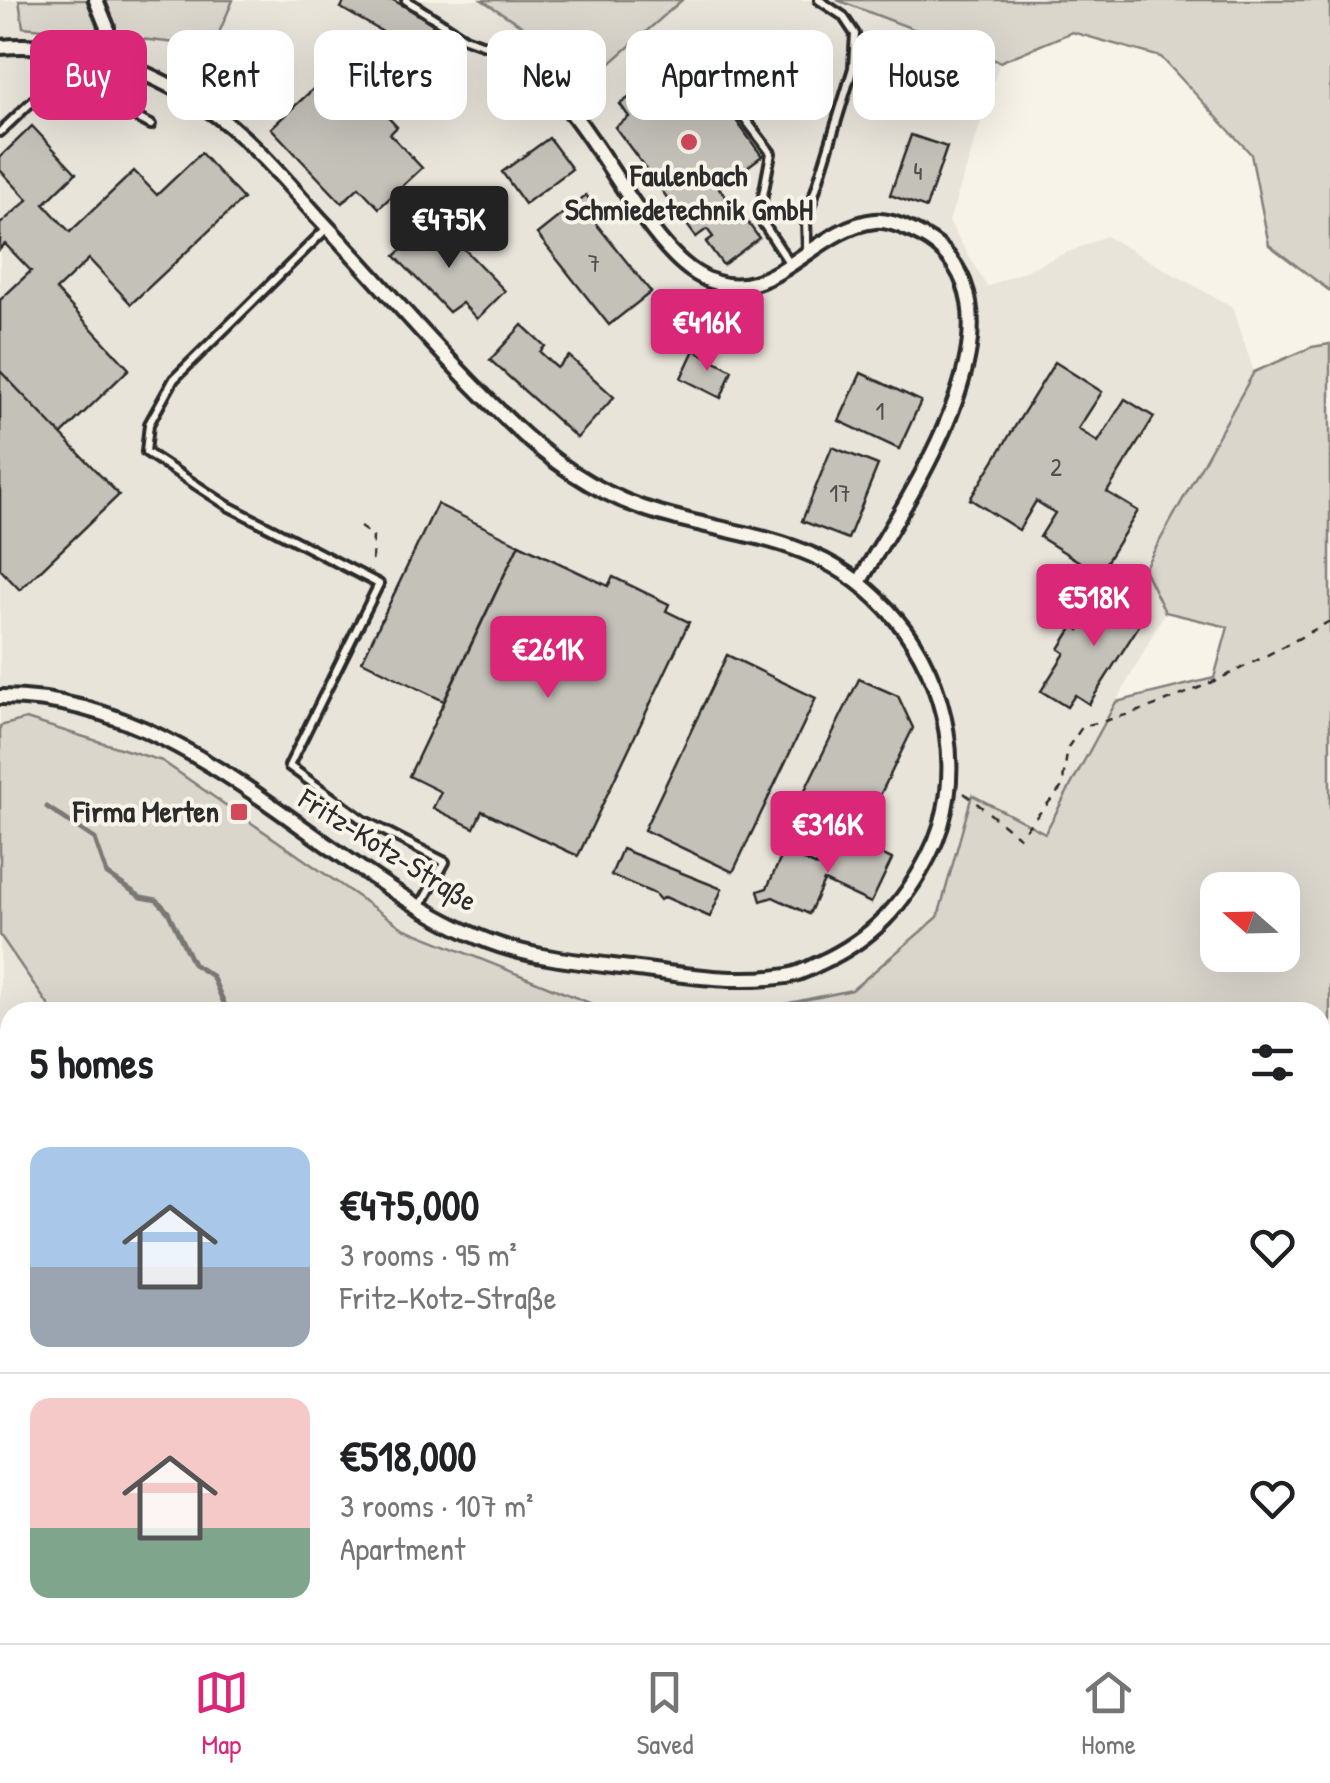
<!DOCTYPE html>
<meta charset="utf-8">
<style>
:root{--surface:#fff;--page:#f6f6f6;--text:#202124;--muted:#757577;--line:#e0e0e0;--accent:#db2777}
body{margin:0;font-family:"Patrick Hand",sans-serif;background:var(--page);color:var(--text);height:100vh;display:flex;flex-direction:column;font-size:38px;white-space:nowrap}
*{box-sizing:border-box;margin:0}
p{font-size:32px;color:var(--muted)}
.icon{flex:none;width:55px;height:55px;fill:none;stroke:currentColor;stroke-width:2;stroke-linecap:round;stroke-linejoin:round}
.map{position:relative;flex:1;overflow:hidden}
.side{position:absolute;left:0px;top:1002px;width:1330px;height:642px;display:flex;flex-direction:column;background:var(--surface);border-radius:30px 30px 0 0;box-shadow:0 10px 40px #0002}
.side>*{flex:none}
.guide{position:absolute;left:30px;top:30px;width:1270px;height:90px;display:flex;gap:20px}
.needle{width:65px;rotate:290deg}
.tools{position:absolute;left:1200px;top:872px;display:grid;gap:20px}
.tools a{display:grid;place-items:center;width:100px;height:100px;border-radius:20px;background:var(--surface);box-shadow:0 10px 40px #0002;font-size:50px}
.price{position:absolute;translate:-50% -85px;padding:0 22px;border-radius:10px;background:var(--accent);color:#fff;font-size:32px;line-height:65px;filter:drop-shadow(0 2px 5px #0008)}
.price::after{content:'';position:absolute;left:50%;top:60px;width:30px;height:22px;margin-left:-15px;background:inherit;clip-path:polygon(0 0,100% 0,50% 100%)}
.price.on{background:#222;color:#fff}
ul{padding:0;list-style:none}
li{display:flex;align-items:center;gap:30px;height:250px;padding:0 30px}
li+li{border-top:2px solid var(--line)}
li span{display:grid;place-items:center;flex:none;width:280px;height:200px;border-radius:20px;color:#555}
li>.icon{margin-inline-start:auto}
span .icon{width:120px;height:120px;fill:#fffc;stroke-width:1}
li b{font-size:42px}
h2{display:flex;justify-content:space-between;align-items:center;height:120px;padding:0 30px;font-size:42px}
.pill{padding:0 35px;border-radius:20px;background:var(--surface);box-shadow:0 10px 40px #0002;font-size:35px;line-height:90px}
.pill.on{background:var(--accent);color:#fff}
.tabs{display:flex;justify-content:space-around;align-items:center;height:140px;border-top:2px solid var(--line);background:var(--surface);font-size:28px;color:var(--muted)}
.tabs a{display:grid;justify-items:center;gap:5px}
.tabs .on{color:var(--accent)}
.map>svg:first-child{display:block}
.built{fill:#e8e4da}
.green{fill:#dad6cc;stroke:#82807c;stroke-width:2.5;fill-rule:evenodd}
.water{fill:#afaca4;stroke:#7a7874;stroke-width:2.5}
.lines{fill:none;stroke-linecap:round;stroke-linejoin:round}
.stream{stroke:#7a7874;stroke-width:5}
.building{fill:#c4c1b9;stroke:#2b2b2b;stroke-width:2.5}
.service-casing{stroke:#2b2b2b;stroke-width:14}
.minor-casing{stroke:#2b2b2b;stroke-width:20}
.primary-casing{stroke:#2b2b2b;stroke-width:28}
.path{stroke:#2b2b2b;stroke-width:2.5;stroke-dasharray:8 8;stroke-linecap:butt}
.service{stroke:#f7f3e8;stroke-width:6}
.minor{stroke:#f7f3e8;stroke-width:12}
.primary{stroke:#f7f3e8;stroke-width:20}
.rail-casing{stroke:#2b2b2b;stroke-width:9}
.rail{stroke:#f7f3e8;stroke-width:5;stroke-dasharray:15;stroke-linecap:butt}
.poi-dot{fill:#d1495b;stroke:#f7f3e8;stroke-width:4}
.labels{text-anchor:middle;stroke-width:8;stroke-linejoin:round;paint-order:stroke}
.number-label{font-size:25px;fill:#51504e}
.poi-label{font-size:30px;font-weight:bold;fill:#2b2b2b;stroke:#f7f3e8}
.street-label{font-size:30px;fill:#2b2b2b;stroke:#f7f3e8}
</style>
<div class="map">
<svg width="1330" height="1643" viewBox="0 0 1330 1643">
<rect width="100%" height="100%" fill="#f7f3e8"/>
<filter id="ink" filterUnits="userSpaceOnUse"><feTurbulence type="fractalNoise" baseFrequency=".01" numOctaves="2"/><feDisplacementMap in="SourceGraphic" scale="20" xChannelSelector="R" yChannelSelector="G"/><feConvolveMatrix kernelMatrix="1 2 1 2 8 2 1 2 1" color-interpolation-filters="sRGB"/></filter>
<g filter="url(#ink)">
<g class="built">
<polygon points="0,0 19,0 23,27 212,47 233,0 482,0 597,75 682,0 837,0 1000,62 949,222 987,287 1106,236 1232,307 1254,372 1144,569 1165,612 1045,834 972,796 938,917 852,990 781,1005 773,1012 612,1012 403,928 162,761 26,719 0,726"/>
<polygon points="0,935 53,1012 10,1012 10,1045 0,1050"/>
<polygon points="10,1091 10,1635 85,1635 83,1643 0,1643 0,1096"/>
</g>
<g class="green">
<polygon points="19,0 87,0 97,24 96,34 23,27"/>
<polygon points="101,0 233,0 213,47 113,36"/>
<polygon points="482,0 682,0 597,75"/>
<polygon points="837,0 1330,0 1330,291 1269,245 1251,154 1161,57 1072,32 1000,62"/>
<path d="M1330 344V1169L1320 1187V1012H773L780 1005 852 990 938 917 972 795 1045 833 1116 702 1214 678 1228 627 1165 612 1144 569 1254 372 1312 347ZM1218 890H1282V955H1218Z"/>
<polygon points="26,719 162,761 403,928 612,1012 53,1012 0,935 0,726"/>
<polygon points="10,1045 10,1091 0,1096 0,1050"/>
<polygon points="1330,1266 1330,1643 1145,1643 1148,1635 1320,1635 1320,1282"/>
<polygon points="85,1635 649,1635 652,1643 83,1643"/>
<polygon points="655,1635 1080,1635 1077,1643 657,1643"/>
</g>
<polygon class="water" points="1330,1478 1330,1643 1328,1643 1320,1570 1320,1537"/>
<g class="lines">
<polyline class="stream" points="47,807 95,839 107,874 141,897 157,900 168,912 193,964 212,976 228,1012"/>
</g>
<g class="building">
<polygon points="345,0 393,0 434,23 418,52 341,8"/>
<polygon points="678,41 762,156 719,188 736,210 729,218 739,210 759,238 723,265 706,242 713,237 707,229 696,237 615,127 629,117 620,104 644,87 634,73"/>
<polygon points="339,65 397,127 390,134 422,168 379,208 359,187 342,203 271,128"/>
<polygon points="32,126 76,173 44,204 70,232 134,171 157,195 201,153 243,199 131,304 89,259 56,290 129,369 61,435 0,371 0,300 31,271 5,244 0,249 0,224 28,200 0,170 0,157"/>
<polygon points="911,135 947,147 926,208 890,195"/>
<polygon points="549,138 572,169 525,204 502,172"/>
<polygon points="586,195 600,214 593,220 651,292 609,325 537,234"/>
<polygon points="434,218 505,291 477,319 462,303 449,312 395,256"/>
<polygon points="724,309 740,317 743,310 760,319 750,339 717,323"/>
<polygon points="522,325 545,346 540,352 557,368 569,356 614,397 577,438 490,360"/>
<polygon points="694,350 732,370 721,398 681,378"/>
<polygon points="1055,362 1102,392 1078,429 1098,442 1125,399 1154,417 1107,492 1138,511 1099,574 1040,537 1055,513 1036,501 1019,530 970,499"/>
<polygon points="0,371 119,495 20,590 0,569"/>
<polygon points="861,373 921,401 899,449 839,421"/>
<polygon points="832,447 878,465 848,539 802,521"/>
<polygon points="437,504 519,544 444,701 362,661"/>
<polygon points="519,544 608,586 613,577 669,604 666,611 689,622 578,856 482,811 474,828 433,808 441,792 409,776"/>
<polygon points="1106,587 1147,613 1089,704 1075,695 1067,707 1041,691 1065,653 1059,649 1074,625 1079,630"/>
<polygon points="727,655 816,698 733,872 644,830"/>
<polygon points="859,679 898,696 913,728 867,822 804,792"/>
<polygon points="845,837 892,859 871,903 824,881 809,914 773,897 761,901 758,891 767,888 784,851 828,871"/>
<polygon points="622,849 722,889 710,917 665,897 660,900 655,894 611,875"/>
<polygon points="0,1584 10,1590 10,1635 47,1635 43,1643 0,1643"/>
</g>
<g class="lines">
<g class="service-casing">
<g id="service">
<polyline points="406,0 465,38 496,49"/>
<polyline points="720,86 771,153 759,217 790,264"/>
<polyline points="0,132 42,92 85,91 151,125"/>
<polyline points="327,228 174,379 149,424 146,452 228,506 379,584 289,766 363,820 445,862 421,905"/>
<polyline points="807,251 806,221 853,68 855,34 843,16 819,0"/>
</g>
</g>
<g class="minor-casing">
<g id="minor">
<polyline points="96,0 107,27 104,60"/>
<path d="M0 47C69 40 148 68 205 107 247 135 283 178 317 216 386 289 450 367 524 435 563 470 609 499 659 513 752 540 827 537 895 618 948 680 968 780 929 855 903 906 872 939 820 963 810 968 799 974 787 976 735 984 683 975 631 968 580 962 526 958 478 937 316 866 190 696 0 697"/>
<path d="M497 49C520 68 549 85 567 107 606 152 650 246 697 274 767 317 810 228 875 221 893 219 931 238 943 251 1025 333 904 503 860 581"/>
</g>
</g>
<g class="primary-casing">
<g id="primary">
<polyline points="1320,1246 1330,1230"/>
<polyline points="1105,1643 1108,1635"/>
<polyline points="1122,1643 1125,1635"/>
</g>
</g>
<g class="path">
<polyline points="360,527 373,536 372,564"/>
<path d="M964 793 1019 837 1062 787 1068 747 1083 726C1172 707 1251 665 1330 621"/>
<polyline points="0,1104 10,1099"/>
<polyline points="1320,1111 1330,1092"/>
<polyline points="1320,1297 1330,1277"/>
<polyline points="653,1635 655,1643"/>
<polyline points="91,1643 94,1635"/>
<polyline points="1068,1643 1070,1635"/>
<polyline points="1224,1643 1225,1635"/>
</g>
<use href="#service" class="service"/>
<use href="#minor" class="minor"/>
<use href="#primary" class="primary"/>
<g class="rail-casing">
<g id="rail">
<polyline points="1320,1440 1330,1393"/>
<polyline points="1301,1635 1302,1643"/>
</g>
</g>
<use href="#rail" class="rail"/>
</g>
</g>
<g class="poi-dot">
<circle cx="689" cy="142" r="10"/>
<rect x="229" y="802" width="20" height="20" rx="5"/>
</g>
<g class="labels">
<g class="number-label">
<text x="918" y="180">4</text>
<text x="594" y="272">7</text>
<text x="880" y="420">1</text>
<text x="1056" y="476">2</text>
<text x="840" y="502">17</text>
</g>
<g class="poi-label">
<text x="689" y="186">Faulenbach<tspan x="689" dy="34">Schmiedetechnik GmbH</tspan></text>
<text x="219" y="822" text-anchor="end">Firma Merten</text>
</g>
<g class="street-label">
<text transform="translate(388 850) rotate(32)" y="10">Fritz-Kotz-Straße</text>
</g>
</g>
</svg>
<div class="tools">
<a><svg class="needle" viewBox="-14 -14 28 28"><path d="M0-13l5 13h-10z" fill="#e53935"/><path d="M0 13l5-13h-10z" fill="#757577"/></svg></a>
</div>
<b class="price on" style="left:449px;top:271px">€475K</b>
<b class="price" style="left:707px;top:374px">€416K</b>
<b class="price" style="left:1094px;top:649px">€518K</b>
<b class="price" style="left:548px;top:701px">€261K</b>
<b class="price" style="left:828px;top:876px">€316K</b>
<div class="guide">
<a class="pill on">Buy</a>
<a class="pill">Rent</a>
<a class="pill">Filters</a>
<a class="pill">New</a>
<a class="pill">Apartment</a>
<a class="pill">House</a>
</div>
<section class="side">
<h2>5 homes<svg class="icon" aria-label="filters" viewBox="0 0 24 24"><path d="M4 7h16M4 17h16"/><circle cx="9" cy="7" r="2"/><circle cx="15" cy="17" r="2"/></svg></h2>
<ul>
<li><span style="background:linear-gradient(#a9c7e8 60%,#9aa5b1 0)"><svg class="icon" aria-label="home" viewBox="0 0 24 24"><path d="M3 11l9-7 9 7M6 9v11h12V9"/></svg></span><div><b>€475,000</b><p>3 rooms · 95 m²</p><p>Fritz-Kotz-Straße</p></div><svg class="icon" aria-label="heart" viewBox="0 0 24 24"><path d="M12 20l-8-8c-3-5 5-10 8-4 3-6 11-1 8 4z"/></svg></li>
<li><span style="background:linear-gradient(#f6c9c9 65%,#7fa58c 0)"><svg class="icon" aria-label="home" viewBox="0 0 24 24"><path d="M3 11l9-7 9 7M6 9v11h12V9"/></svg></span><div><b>€518,000</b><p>3 rooms · 107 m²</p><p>Apartment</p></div><svg class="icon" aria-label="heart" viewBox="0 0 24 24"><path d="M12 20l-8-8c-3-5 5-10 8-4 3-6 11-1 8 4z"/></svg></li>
</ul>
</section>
</div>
<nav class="tabs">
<a class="on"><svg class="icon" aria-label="map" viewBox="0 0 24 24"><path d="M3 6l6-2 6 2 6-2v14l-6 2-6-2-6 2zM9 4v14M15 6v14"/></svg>Map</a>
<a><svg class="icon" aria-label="saved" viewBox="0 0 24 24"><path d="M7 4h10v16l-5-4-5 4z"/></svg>Saved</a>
<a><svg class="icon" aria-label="home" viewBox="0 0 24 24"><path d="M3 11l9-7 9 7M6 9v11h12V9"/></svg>Home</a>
</nav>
